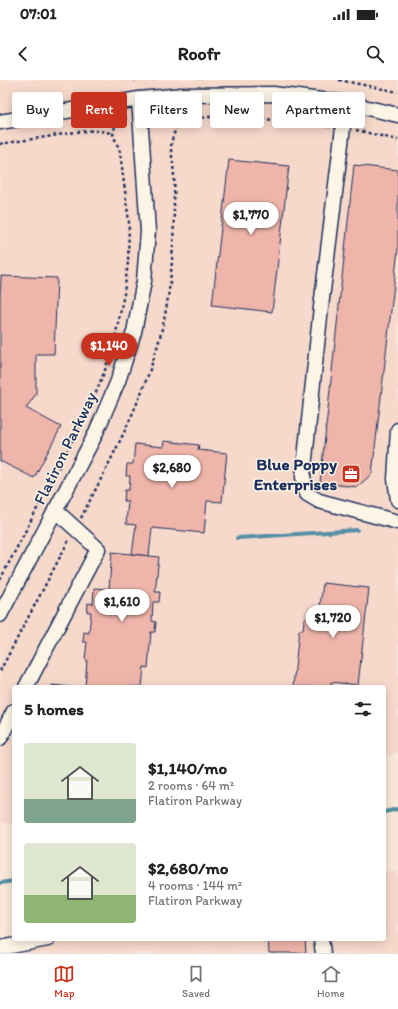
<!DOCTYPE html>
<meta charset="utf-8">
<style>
:root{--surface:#fff;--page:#f2f2f2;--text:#222;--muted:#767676;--line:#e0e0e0;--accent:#c8321e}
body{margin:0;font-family:Itim,sans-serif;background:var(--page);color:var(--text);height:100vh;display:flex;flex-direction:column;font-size:15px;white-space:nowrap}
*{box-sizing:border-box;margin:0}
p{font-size:13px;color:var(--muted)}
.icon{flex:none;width:22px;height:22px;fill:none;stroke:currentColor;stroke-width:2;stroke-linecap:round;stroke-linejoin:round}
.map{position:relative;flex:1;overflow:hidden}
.sheet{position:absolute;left:12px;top:605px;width:374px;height:256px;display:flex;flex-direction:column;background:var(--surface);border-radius:4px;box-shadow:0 2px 10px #0003}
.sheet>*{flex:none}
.top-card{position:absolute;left:12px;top:12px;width:374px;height:36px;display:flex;gap:8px}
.price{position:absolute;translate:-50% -34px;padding:0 9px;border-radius:14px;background:#fff;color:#222;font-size:13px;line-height:26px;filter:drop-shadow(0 1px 2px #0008)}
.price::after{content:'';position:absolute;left:50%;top:24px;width:12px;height:9px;margin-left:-6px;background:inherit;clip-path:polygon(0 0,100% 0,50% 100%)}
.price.current{background:var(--accent);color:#fff}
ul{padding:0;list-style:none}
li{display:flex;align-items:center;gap:12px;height:100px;padding:0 12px}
li span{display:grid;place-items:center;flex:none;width:112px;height:80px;border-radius:4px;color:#555}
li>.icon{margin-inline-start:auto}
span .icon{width:48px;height:48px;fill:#fffc;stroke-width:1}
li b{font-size:17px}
h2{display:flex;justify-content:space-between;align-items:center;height:48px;padding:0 12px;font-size:17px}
.pill{padding:0 14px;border-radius:4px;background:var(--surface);box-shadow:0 2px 10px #0003;font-size:14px;line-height:36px}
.pill.current{background:var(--accent);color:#fff}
.status{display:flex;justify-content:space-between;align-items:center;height:28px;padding:0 20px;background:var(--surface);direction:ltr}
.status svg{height:11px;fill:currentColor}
header{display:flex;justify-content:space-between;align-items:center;height:52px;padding:0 12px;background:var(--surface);font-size:18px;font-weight:800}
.dock{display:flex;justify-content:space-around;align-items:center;height:56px;border-top:1px solid var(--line);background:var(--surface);font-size:11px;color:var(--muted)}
.dock a{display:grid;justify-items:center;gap:2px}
.dock .current{color:var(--accent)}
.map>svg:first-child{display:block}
.built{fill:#f6d9cb}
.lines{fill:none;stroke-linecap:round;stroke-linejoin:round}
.stream{stroke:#558ea5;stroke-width:4}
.building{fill:#efb5aa;stroke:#1b2f5e}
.minor-casing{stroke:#1b2f5e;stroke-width:17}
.path{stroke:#1b2f5e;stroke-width:2.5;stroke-dasharray:3 3;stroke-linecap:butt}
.minor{stroke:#fcf5e5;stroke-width:14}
.labels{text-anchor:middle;stroke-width:3;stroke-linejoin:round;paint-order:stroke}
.street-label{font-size:17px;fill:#1b2f5e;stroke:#fcf5e5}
.poi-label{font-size:17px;font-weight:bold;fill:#1b2f5e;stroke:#fcf5e5;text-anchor:end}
</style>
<div class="status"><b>07:01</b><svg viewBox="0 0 49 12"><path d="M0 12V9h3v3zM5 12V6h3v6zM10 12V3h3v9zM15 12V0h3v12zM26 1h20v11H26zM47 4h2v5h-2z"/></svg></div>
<header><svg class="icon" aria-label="back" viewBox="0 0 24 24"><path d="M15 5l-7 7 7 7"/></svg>Roofr<svg class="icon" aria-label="search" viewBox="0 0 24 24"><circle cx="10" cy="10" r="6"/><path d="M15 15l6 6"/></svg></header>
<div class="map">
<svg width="398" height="873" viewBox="0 0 398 873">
<rect width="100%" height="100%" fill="#f9e8d9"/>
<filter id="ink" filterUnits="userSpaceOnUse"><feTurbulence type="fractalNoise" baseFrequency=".025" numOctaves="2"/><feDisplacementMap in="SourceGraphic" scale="8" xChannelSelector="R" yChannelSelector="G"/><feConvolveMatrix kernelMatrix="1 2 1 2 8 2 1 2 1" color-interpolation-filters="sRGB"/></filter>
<g filter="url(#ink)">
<g class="built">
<polygon points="0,0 398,0 398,673 384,676 384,607 14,607 14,744 0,743"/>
<polygon points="398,790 398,873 0,873 0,859 14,856 14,859 384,859 384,792"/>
</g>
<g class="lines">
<g class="stream">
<polyline points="237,458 357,450"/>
<polyline points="384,732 398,729"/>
<polyline points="0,803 14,801"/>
</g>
</g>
<g class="building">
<polygon points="229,80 289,86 272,232 212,225"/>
<polygon points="354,85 398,90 398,170 372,394 357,407 320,403"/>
<polygon points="1,196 57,198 54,274 36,274 36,314 26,328 61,347 34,398 0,381 0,219"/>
<polygon points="164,361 199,365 198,370 227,373 222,422 207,421 204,453 152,448 149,476 132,474 136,445 126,444 128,421 124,421 125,410 129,410 130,396 126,396 127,384 133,384 135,364 163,367"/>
<polygon points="112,472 159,477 155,512 160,512 159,522 153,522 152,541 156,542 155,552 151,552 148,588 144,587 142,607 85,607 87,580 85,579 87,562 83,562 84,552 89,553 91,532 87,532 88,523 93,524 94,508 109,509"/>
<polygon points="323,503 369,508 358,605 331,602 330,607 293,607 299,550 303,550 304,540 311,533 319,534"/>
<polygon points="52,605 70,607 52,607"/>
<polygon points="268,859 305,859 306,873 269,873"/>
</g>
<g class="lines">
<g class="minor-casing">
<g id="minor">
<polyline points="346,23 321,227 303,397 307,414 319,421 398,442"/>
<polyline points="0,42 139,19 182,15 273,14 346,23 398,35"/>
<polyline points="398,350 395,399 398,420"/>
<polyline points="0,535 94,357 118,301 134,252 144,201 148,151 139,19"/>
<polyline points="26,607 98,469 55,430"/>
<polyline points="0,658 14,631"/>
<polyline points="321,859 323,873"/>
<polyline points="0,868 48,859"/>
</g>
</g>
<g class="path">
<polyline points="134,0 135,0"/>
<polyline points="339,0 398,12"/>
<polyline points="153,37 166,37 177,46 188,40 208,37 245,38 289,41 331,47"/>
<polyline points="356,50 398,60"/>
<path d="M0 64C17 61 35 59 52 56 71 53 94 47 113 54"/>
<path d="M81 438C117 367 157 296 168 217 173 184 174 150 174 117 175 106 174 95 173 84 173 79 171 74 171 69 171 61 174 53 177 46"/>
<polyline points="0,500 91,325 105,290 115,258 124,214 128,182 129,142 120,72 113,54 117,39 128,38"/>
<polyline points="0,591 69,460"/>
</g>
<use href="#minor" class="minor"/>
</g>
</g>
<defs>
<g id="office-square" transform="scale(1)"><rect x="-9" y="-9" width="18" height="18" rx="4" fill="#c8321e" stroke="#fcf5e5"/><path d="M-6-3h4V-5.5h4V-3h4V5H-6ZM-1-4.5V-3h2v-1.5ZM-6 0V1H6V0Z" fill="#fff"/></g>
</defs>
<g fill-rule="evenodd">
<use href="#office-square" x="351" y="394"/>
</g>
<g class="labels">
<g class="street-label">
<text transform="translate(65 368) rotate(-64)" y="6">Flatiron Parkway</text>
</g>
<g class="poi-label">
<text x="337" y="390">Blue Poppy<tspan x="337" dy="20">Enterprises</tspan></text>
</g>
</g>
</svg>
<b class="price" style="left:251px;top:156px">$1,770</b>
<b class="price current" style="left:109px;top:287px">$1,140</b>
<b class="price" style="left:172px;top:409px">$2,680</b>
<b class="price" style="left:122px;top:543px">$1,610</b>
<b class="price" style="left:333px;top:559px">$1,720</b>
<div class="top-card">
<a class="pill">Buy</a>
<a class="pill current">Rent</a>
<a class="pill">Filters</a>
<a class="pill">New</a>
<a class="pill">Apartment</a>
</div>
<section class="sheet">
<h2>5 homes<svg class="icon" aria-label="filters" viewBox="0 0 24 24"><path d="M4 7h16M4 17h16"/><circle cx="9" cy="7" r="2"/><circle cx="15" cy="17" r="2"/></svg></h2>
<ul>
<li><span style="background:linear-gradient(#dfe7d0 70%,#7fa58c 0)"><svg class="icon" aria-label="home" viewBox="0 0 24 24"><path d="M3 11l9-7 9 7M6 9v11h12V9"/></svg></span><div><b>$1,140/mo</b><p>2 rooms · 64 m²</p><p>Flatiron Parkway</p></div></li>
<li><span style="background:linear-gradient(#dfe7d0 65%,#8fb573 0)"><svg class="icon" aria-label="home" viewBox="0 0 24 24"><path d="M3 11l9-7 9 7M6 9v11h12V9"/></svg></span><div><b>$2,680/mo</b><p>4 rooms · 144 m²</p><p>Flatiron Parkway</p></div></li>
</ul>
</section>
</div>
<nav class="dock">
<a class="current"><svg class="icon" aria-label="map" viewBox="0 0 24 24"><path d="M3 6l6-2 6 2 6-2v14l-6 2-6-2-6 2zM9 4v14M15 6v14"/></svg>Map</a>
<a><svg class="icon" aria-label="saved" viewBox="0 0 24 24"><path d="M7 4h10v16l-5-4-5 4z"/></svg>Saved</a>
<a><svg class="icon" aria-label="home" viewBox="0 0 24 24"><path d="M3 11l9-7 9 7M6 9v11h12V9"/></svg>Home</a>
</nav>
